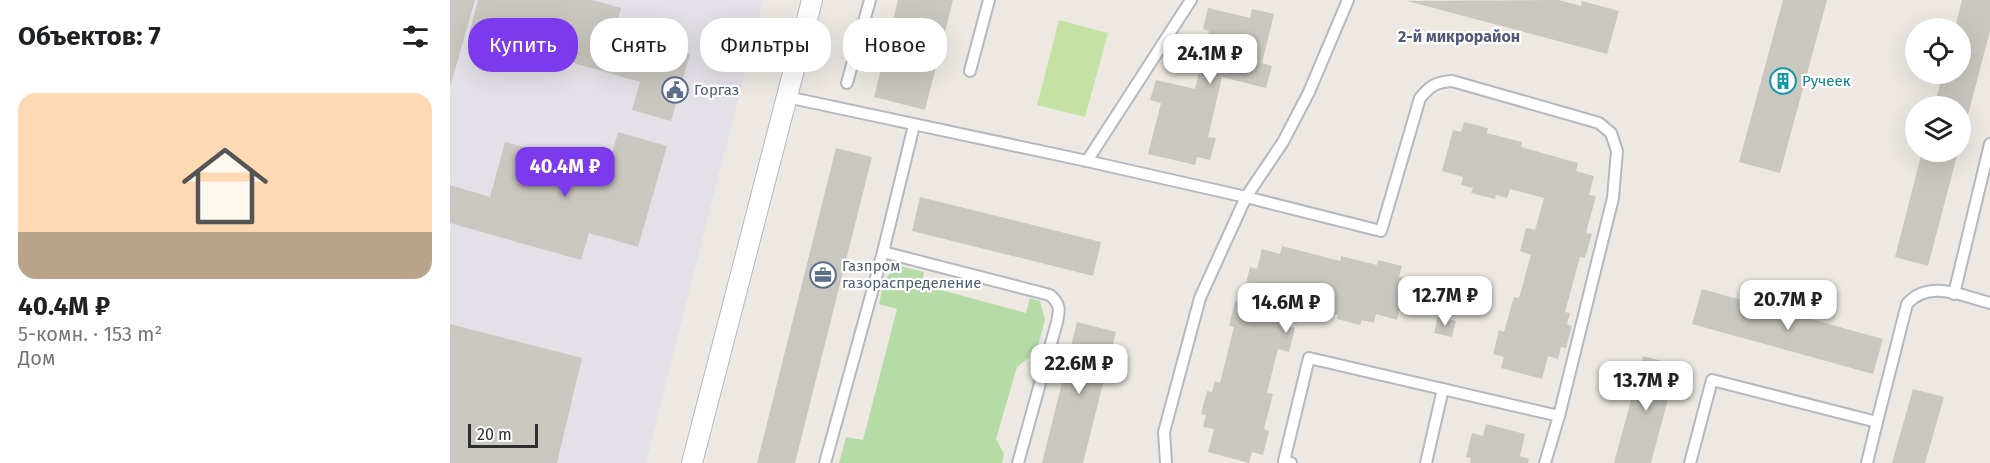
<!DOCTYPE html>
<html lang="ru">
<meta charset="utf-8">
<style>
:root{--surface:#fff;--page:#f6f6f6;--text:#202124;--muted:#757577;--accent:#7c3aed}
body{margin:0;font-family:"Fira Sans",sans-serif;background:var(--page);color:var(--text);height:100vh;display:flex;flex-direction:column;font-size:22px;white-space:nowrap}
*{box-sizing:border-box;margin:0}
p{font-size:20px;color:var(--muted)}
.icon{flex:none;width:33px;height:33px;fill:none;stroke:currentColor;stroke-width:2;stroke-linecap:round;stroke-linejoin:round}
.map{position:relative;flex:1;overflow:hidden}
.side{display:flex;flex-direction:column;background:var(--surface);width:450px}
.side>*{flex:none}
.banner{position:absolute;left:18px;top:18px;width:570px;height:54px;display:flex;gap:12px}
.fabs{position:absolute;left:1455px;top:18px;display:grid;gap:12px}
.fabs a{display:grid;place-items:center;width:66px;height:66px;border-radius:50%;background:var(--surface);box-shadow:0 6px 24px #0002;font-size:30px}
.scale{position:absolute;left:18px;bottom:15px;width:70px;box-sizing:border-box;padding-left:6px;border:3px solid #2e2e2e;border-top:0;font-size:16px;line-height:21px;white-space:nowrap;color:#2e2e2e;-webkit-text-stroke:4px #fff;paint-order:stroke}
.price{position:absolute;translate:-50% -51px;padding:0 14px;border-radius:12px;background:#fff;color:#222;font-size:20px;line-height:39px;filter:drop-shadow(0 2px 3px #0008)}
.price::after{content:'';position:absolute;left:50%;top:36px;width:18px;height:14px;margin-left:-9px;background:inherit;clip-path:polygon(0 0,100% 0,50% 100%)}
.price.on{background:var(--accent);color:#fff}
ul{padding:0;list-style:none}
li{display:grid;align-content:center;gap:12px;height:318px;padding:0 18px}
li span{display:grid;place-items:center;height:186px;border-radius:18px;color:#555}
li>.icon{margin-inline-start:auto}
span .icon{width:108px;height:108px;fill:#fffc;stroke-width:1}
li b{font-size:26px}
h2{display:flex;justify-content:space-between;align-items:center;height:72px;padding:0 18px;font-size:26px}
.tag{padding:0 21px;border-radius:24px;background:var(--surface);box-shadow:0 6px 24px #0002;font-size:21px;line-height:54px}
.tag.on{background:var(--accent);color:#fff}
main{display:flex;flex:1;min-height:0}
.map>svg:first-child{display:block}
.industrial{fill:#e3e1e7}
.green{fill:#b5dca6}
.pitch{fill:#c3e2a3}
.building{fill:#cac7c0}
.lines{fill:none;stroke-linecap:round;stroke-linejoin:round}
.service-casing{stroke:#b6b7c0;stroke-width:14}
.minor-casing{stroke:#b6b7c0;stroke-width:22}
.service{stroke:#fff;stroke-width:10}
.minor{stroke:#fff;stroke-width:20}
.labels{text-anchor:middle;stroke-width:4.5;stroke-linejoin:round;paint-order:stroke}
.culture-label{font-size:15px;fill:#0d838f;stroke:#fff;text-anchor:start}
.service-label{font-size:15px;fill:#4e5e75;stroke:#fff;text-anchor:start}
.neighbourhood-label{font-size:16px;font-weight:bold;fill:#53577a;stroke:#fff}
</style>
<main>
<section class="side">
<h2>Объектов: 7<svg class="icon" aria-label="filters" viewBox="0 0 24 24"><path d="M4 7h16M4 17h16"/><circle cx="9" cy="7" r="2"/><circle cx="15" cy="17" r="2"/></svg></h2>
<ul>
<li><span style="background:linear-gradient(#ffd9b3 75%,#b9a48a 0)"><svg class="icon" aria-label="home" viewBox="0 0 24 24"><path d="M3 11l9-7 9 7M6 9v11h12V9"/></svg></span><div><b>40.4M ₽</b><p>5-комн. · 153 m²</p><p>Дом</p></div></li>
</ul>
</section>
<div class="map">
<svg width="1540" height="463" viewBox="0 0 1540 463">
<rect width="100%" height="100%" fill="#ede9e2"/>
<polygon class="industrial" points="0,0 313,0 196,463 0,463"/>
<path class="green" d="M450 266 474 272 472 285 576 313 580 298 590 301 595 320 586 352 567 367 546 439 554 454 552 463H389L396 437 413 440 447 309 429 304C433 288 433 274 450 266Z"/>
<polygon class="pitch" points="609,20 658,33 635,117 587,105"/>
<g class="building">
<polygon points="0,0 25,0 1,84 0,84"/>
<polygon points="28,0 142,0 171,8 164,33 240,54 221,121 182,110 190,82 19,33"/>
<polygon points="448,0 503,0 475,110 424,97"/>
<polygon points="1108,0 1131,6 1132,1 1169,11 1157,54 957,1"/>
<polygon points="1333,0 1377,0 1330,173 1289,162"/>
<polygon points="1512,0 1540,0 1540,31 1511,141 1510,106 1484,106 1493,74 1510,74 1510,28 1505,28"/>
<polygon points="758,8 800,18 802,9 824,14 812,63 822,66 816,88 772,77 758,137 766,138 760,160 747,157 745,165 698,154 711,103 700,100 706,80 745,89 759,31 753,29"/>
<polygon points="1014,122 1038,128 1037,133 1072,142 1071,147 1128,163 1126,171 1144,176 1139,195 1146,196 1136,233 1142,234 1135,258 1130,257 1115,312 1120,313 1117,324 1122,326 1116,348 1111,347 1108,359 1098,356 1092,379 1051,368 1054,357 1043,354 1049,330 1054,332 1064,297 1069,298 1081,255 1070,251 1076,228 1085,230 1094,198 1060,189 1057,198 1046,195 1045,199 1021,193 1023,188 1011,185 1013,177 992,171 1003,130 1011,132"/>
<polygon points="168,132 217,146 188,247 139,233 131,260 0,223 0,185 40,197 55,142 157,171"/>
<polygon points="386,148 422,157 345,463 307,463"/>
<polygon points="1472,152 1508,152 1478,266 1445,257"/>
<polygon points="470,197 651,242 643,276 462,231"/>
<polygon points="832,246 890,261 891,256 927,265 928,260 952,266 949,277 958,279 947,320 926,314 924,323 912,320 910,325 887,319 888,315 876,312 879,302 845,294 837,326 845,328 839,352 828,349 817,393 823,394 814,429 819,431 813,455 802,452 799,463 758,452 764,429 753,427 756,415 751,414 757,391 762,392 765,381 770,383 784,327 779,326 785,301 791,303 800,267 807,269 812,249 830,254"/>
<polygon points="1252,289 1433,339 1423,374 1242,324"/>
<polygon points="988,316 1006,321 1002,337 984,333"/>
<polygon points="627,322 666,332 633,463 592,463"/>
<polygon points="0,324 132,358 107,463 0,463"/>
<polygon points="1193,356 1227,365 1201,463 1164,463"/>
<polygon points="1463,389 1494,397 1475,463 1442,463"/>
<polygon points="1036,424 1075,434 1070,456 1079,459 1078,463 1020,463 1021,458 1016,457 1022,433 1033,436"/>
</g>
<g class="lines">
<g class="service-casing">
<g id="service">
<polyline points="520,71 539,0"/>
<polyline points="397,83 420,0"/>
<path d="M337 97 637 161 796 197 931 231 970 98C980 86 986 82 1002 81L1149 123 1161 133 1167 151 1163 198 1109 416 1095 463"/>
<polyline points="637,161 741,0"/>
<path d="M433 252 600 295C610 304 610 309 607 322L568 463"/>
<polyline points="1504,294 1540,144"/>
<path d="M1427 422 1457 304C1479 279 1512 296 1540 303"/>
<polyline points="375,463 433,252 464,125"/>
<polyline points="716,463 714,432 750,298 796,197 833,142 859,92 898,0"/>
<polyline points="841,463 834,461 859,358 1109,416"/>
<polyline points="976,463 993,389"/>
<polyline points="1240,463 1262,380 1427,422 1417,463"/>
</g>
</g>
<g class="minor-casing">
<polyline id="minor" points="242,463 362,0"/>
</g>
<use href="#service" class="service"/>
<use href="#minor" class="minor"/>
</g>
<defs>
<g id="building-ring" transform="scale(1.35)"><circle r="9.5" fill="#fff" stroke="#0f9aa8" stroke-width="1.5"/><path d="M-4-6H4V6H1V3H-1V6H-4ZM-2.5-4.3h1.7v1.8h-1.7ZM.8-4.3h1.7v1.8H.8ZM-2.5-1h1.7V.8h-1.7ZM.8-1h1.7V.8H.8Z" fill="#0f9aa8"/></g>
<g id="civic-ring" transform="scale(1.35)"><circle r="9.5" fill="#fff" stroke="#5c6f8a" stroke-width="1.5"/><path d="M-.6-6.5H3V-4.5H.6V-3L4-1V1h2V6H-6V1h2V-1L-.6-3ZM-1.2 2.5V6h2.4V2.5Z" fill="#5c6f8a"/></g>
<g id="office-ring" transform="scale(1.35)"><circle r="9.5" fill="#fff" stroke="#5c6f8a" stroke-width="1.5"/><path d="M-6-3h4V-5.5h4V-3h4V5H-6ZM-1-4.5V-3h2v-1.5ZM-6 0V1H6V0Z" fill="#5c6f8a"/></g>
</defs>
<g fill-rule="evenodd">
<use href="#building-ring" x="1333" y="81"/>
<use href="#civic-ring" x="225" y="90"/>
<use href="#office-ring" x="373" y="275"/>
</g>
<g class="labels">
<g class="culture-label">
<text x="1352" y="86">Ручеек</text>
</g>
<g class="service-label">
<text x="244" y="95">Горгаз</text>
<text x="392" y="271">Газпром<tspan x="392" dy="17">газораспределение</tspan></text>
</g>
<g class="neighbourhood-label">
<text x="1009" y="42">2-й микрорайон</text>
</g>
</g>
</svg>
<div class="fabs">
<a><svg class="icon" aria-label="locate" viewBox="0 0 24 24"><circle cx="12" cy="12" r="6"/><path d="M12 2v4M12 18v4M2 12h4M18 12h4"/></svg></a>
<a><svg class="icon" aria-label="layers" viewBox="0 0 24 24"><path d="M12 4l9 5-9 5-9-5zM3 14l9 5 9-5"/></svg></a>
</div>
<div class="scale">20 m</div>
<b class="price" style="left:760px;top:85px">24.1M ₽</b>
<b class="price on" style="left:115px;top:198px">40.4M ₽</b>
<b class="price" style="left:995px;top:327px">12.7M ₽</b>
<b class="price" style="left:1338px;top:331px">20.7M ₽</b>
<b class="price" style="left:836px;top:334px">14.6M ₽</b>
<b class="price" style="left:629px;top:395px">22.6M ₽</b>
<b class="price" style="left:1196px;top:412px">13.7M ₽</b>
<div class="banner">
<a class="tag on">Купить</a>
<a class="tag">Снять</a>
<a class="tag">Фильтры</a>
<a class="tag">Новое</a>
</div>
</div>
</main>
